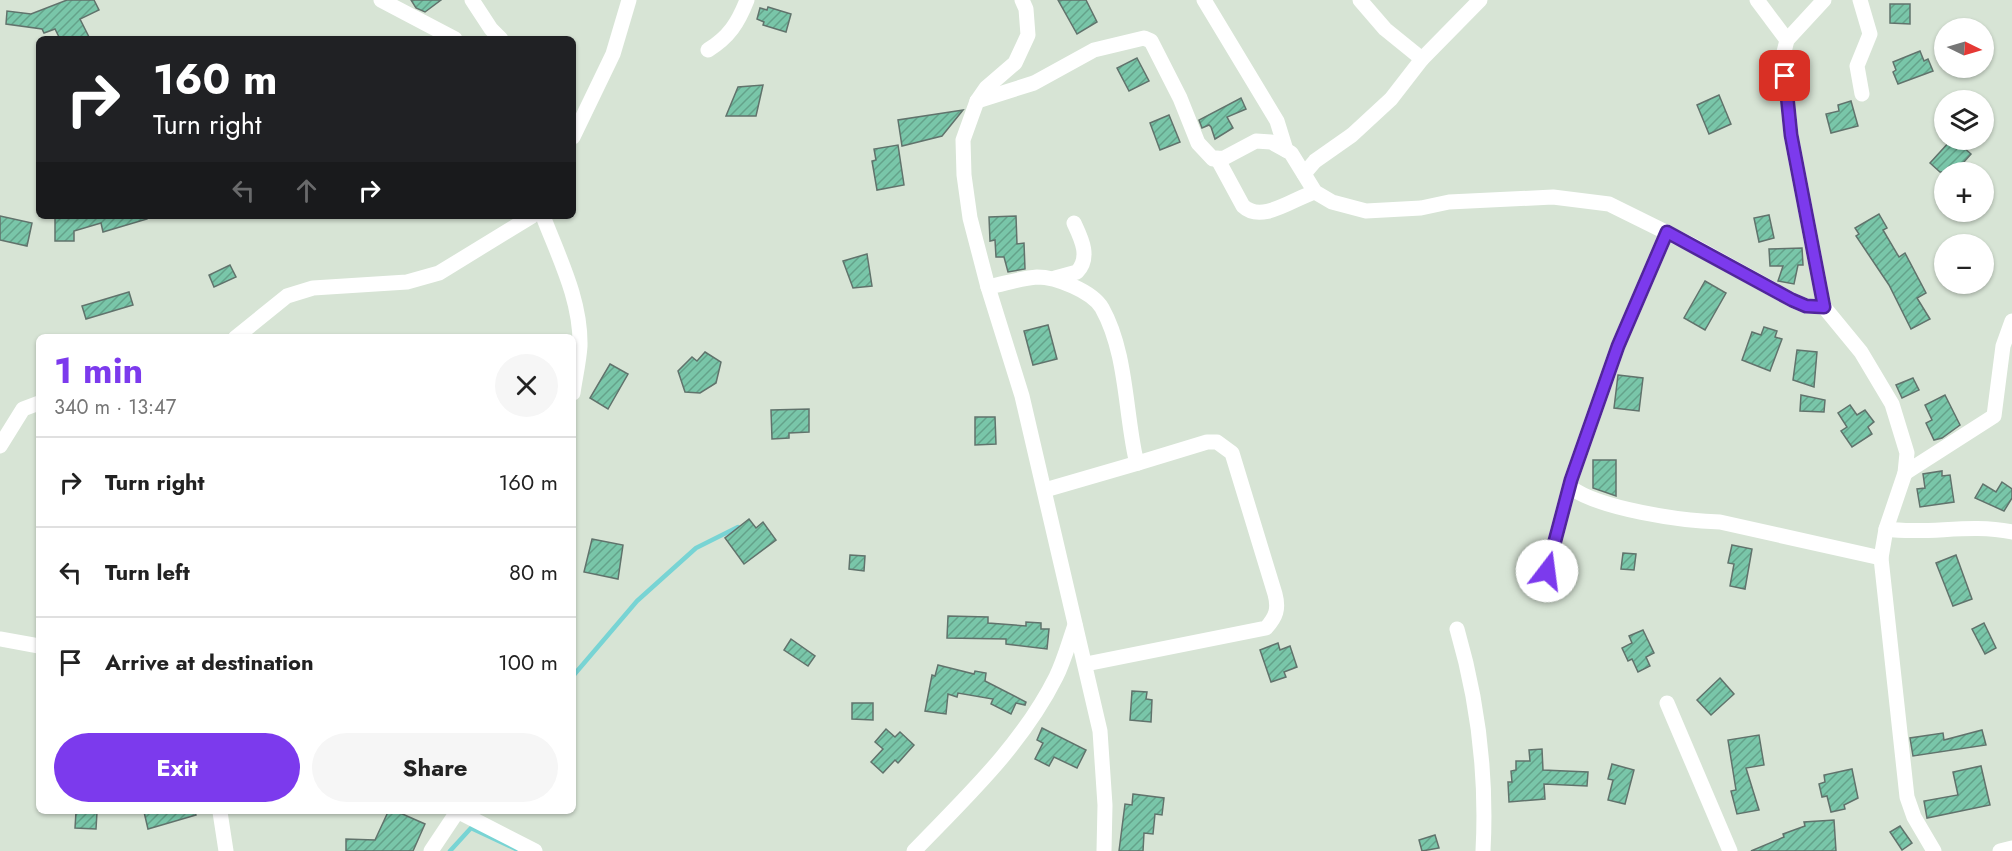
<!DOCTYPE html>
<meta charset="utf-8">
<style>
:root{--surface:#fff;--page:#f6f6f6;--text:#222;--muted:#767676;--line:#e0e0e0;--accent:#7c3aed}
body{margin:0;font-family:Jost,sans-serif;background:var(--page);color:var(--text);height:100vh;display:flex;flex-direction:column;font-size:22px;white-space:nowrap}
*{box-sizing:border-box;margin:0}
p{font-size:20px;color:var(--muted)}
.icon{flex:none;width:33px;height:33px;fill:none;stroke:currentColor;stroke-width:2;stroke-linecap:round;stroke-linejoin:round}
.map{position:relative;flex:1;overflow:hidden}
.panel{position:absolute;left:36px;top:334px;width:540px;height:480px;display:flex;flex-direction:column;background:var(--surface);border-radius:9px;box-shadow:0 2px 4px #0004}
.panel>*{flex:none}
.top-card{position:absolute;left:36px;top:36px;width:540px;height:183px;border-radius:9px;box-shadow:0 2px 4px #0004;background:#202124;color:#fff;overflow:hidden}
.needle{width:39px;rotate:95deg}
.controls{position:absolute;left:1934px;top:18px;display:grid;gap:12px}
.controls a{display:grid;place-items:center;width:60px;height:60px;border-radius:50%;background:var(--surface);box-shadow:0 2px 4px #0004;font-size:30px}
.pin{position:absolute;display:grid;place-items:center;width:51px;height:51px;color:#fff;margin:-26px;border-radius:12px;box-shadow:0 3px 9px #0006}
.me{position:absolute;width:66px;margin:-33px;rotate:15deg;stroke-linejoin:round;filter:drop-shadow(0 0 4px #0008)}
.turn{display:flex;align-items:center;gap:21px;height:126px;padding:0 18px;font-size:27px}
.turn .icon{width:78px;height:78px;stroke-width:2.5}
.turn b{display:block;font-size:42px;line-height:51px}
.lanes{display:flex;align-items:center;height:57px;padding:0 18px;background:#0003;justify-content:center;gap:30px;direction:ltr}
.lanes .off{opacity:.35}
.round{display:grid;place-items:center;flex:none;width:63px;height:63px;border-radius:32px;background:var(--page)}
.summary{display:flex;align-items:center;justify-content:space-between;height:102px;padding:0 18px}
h1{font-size:36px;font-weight:700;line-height:45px;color:var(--accent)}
.primary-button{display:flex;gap:12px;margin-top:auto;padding:12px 18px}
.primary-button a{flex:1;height:69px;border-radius:36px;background:var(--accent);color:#fff;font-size:24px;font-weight:700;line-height:69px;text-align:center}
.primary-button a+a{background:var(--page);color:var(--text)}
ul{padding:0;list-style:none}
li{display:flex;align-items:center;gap:18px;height:90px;padding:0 18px;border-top:2px solid var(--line)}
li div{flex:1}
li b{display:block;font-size:22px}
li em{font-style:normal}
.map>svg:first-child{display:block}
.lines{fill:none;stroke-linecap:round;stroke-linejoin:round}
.stream{stroke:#78d4d4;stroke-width:4.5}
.building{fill:url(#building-hatch);stroke:#61736c;stroke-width:1.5}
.minor{stroke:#fff;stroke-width:15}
.route-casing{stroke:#51269a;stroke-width:15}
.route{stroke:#7c3aed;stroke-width:10}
</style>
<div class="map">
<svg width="2012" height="851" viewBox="0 0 2012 851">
<defs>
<pattern id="building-hatch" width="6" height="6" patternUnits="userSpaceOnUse" patternTransform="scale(1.5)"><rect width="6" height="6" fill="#79c6a9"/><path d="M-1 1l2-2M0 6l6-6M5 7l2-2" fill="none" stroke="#64a28a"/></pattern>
</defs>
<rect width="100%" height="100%" fill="#d7e4d5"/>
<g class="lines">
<!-- stream -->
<g class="stream">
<polyline points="573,676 637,601 696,548 738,527"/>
<polyline points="450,851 471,828 516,849"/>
</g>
</g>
<!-- building -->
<g class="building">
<polygon points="67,0 94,0 99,10 80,19 90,39 60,39 55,29 44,33 42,29 6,24 7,11 31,14"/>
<polygon points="411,0 441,0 425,12 416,8"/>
<polygon points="1058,0 1086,0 1097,22 1077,34"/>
<polygon points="1890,4 1910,4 1910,24 1890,23"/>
<polygon points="768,7 791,14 786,32 763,25 764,22 757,19 760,8 767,10"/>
<polygon points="1920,51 1924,61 1928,59 1933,71 1898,84 1893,72 1896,70 1893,62"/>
<polygon points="1137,58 1149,81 1129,91 1117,68"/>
<polygon points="763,85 756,116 726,116 738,87"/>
<polygon points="1719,95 1731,124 1709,134 1697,105"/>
<polygon points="1241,98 1246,109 1227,117 1233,128 1215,139 1211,127 1209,125 1202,128 1199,120"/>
<polygon points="1851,101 1858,126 1831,133 1826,114 1839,111 1838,105"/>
<polygon points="963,110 942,136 902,146 898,120"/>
<polygon points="1169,115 1180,142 1160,150 1150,123"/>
<polygon points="1951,140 1955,140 1971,154 1955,172 1940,172 1930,163"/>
<polygon points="898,145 904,185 877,190 872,161 876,160 874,149"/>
<polygon points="1879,214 1887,228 1883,230 1899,257 1905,253 1926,293 1917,298 1930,319 1911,329 1889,285 1856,236 1859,234 1855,228"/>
<polygon points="1769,215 1774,238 1759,242 1754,218"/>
<polygon points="0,216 32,223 27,246 0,240"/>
<polygon points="55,216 147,216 147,219 103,232 101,223 74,231 74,241 55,241"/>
<polygon points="1016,216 1017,244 1024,243 1025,269 1008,272 1004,257 996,257 995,240 990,241 989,217"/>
<polygon points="1802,248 1803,265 1798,265 1794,284 1778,281 1783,266 1770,266 1769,249"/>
<polygon points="867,254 872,286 853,288 843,261"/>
<polygon points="230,265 236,277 214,287 209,275"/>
<polygon points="1705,281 1726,293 1705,330 1684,318"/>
<polygon points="129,292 133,305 86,319 82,306"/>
<polygon points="1048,325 1057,359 1033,365 1024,331"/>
<polygon points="1764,327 1777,331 1775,337 1782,339 1770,371 1742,360 1752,332 1761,335"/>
<polygon points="1797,350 1817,352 1814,387 1793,380"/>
<polygon points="705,352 721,362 716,383 700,393 685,392 678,371 692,357 697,361"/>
<polygon points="610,364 628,374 608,409 590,398"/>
<polygon points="1618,375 1643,378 1639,411 1614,408"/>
<polygon points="1913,378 1919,390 1902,398 1896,385"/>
<polygon points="1801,395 1825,400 1824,412 1800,411"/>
<polygon points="1945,395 1960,425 1942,438 1934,440 1926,423 1932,420 1925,405"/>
<polygon points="1850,405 1857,415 1865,410 1874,422 1868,427 1872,434 1852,447 1841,431 1847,427 1838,413"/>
<polygon points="809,409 809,432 789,433 789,438 772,439 771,410"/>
<polygon points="975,417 995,417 996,444 975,445"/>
<polygon points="1593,460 1616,460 1616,496 1593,488"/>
<polygon points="1942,471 1942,476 1950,475 1954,502 1920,507 1917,489 1925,488 1923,474"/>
<polygon points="2002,482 2012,489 2012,498 2004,511 1975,498 1983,484 1996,492"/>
<polygon points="749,519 756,528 763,522 776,540 744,564 725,538"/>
<polygon points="592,539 623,545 618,579 584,572"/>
<polygon points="1732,545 1752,549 1745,589 1730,586 1734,564 1728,563"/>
<polygon points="1623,553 1636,554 1634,570 1621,569"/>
<polygon points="850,555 865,556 864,571 849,569"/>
<polygon points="1956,555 1972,599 1953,606 1936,563"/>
<polygon points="948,616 988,617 988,623 1026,626 1026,622 1041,623 1041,629 1049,629 1047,649 1006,644 1006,639 947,638"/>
<polygon points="1984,623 1996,648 1985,654 1972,629"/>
<polygon points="1643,630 1654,653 1646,657 1650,666 1638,672 1632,659 1628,661 1622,648 1632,643 1629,636"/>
<polygon points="791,639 815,656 808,666 784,650"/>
<polygon points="1278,643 1280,650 1290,646 1297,667 1284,672 1286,677 1271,682 1260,650"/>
<polygon points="938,665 974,674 975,671 986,673 985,681 1026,702 1025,705 1016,703 1011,714 991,704 993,699 958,693 957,697 948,694 946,714 925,711 932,675 935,676"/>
<polygon points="1720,678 1734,694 1711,715 1697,700"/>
<polygon points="1132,691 1147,692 1146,699 1152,700 1151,722 1130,720"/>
<polygon points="852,703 873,703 873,720 852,719"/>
<polygon points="1042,728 1086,750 1077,768 1054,757 1049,766 1035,759 1043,743 1037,740"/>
<polygon points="886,729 895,737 900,732 914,745 898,763 895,760 883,773 871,762 883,749 875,742"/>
<polygon points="1982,730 1986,745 1913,756 1910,738 1943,733 1944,740"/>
<polygon points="1759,735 1764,765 1746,768 1759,810 1737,814 1731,791 1736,790 1728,740"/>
<polygon points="1542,749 1543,770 1588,772 1587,786 1544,784 1545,799 1509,802 1508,782 1512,782 1511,771 1516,770 1516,761 1530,761 1529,750"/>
<polygon points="1612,764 1634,770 1625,804 1608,800 1613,780 1608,779"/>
<polygon points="1981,766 1990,805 1927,818 1924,801 1958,795 1953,772"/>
<polygon points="1852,769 1858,798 1844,805 1845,809 1831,812 1827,796 1822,797 1819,784 1825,782 1824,775"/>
<polygon points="1133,794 1164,798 1162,815 1155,814 1153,834 1144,833 1143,851 1119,851 1125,804 1132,805"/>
<polygon points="76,812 97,812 96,829 75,828"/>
<polygon points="144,812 195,812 196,815 148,829"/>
<polygon points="388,812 398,812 425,824 413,851 346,851 346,839 375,840"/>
<polygon points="1834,820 1836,851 1751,851 1784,837 1783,834 1805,826 1804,822"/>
<polygon points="1900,826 1912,843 1902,850 1890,832"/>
<polygon points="1435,835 1439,848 1422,851 1419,840"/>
</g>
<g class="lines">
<!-- minor -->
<g class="minor">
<polyline points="381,0 455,39"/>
<polyline points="472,0 491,29 501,39"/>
<polyline points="1022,0 1026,9 1028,35 1015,63 986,88 977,101 963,140 964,175 970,218 988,287 1022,396 1100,731 1105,805 1104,851"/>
<polyline points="1204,0 1277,121 1286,150"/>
<polyline points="1360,0 1385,29 1422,59"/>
<polyline points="1757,0 1787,40"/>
<polyline points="1824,0 1787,40 1783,56 1791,135 1824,307 1861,352 1892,404 1907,453 1905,473 1886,529 1881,558 1907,797 1914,817 1934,851"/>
<polyline points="1860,0 1870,34 1857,66 1862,94"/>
<path d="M708 50C729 37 738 23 747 0"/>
<polyline points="977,101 1034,83 1094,50 1144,38 1151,41 1180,98 1198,143 1213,159 1224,158 1256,141 1271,142 1291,153 1315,192 1332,202 1366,211 1421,208 1449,202 1553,197 1609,204 1694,246 1792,300 1806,306 1824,307"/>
<polyline points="573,137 613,54 629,0"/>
<path d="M1217 158 1243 206C1262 224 1294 198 1315 192"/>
<polyline points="1304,174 1315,161 1352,135 1391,99 1422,59 1480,0"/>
<path d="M543 216C559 258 581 300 580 346 579 362 575 378 573 393"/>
<path d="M1055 278 1077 272C1091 257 1081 238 1074 223"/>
<path d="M988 287C1004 284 1021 278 1037 277 1056 277 1092 291 1102 308 1126 351 1125 407 1135 455L1138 463 1207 442H1217L1232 453 1275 594C1279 609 1276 617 1266 628L1086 664"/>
<polyline points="235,338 287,296 313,288 407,282 439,273 532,216"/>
<polyline points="0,446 23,409 39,403"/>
<polyline points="1905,473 1994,416 2003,346 2012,321"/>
<path d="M1570 487C1599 509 1682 521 1720 522L1881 558"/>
<polyline points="1045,490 1138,463"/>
<path d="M1886 529C1928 535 1969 523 2012 532"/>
<polyline points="1547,571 1571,480 1618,346 1667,232"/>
<path d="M1457 629C1478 701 1487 776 1483 851"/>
<polyline points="0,639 39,646"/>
<polyline points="1667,703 1730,851"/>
<polyline points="220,812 226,851"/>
<polyline points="459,812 535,851"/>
<polyline points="431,851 457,812"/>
<path d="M914 851C966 797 1022 745 1056 677 1064 661 1069 642 1075 625"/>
<polyline points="2000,851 2012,848"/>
</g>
</g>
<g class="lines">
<defs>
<polyline id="route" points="1547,571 1571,480 1618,346 1667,232 1792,300 1806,306 1824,307 1791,135 1785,76"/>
</defs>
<!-- route casing -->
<use href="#route" class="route-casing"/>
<!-- route -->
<use href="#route" class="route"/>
</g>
</svg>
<div class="controls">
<a><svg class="needle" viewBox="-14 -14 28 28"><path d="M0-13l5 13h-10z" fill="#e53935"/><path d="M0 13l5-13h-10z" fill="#767676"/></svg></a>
<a><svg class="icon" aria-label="layers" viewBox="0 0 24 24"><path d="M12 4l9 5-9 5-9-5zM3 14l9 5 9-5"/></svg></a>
<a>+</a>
<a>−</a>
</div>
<div class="pin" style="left:1785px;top:76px;background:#d93025"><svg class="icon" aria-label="arrive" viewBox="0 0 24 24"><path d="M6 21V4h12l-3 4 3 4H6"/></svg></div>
<svg class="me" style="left:1547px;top:571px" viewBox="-20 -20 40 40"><circle r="19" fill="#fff"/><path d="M0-13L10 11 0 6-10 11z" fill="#7c3aed"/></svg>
<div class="top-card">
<div class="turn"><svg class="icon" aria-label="right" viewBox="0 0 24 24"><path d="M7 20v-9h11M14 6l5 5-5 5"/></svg><div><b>160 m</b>Turn right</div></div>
<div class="lanes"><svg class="icon off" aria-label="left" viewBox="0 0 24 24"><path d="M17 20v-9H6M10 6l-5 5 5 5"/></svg><svg class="icon off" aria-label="ahead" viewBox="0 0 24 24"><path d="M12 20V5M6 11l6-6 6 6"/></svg><svg class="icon" aria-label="right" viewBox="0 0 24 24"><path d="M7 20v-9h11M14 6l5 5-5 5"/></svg></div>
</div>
<section class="panel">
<div class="summary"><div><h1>1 min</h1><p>340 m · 13:47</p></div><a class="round"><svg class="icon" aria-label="close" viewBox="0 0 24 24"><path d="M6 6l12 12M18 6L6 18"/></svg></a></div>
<ul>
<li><svg class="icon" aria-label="right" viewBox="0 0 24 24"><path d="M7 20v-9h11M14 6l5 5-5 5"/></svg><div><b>Turn right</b></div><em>160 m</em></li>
<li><svg class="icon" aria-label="left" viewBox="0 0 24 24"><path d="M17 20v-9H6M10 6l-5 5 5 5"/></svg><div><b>Turn left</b></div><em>80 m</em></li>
<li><svg class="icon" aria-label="arrive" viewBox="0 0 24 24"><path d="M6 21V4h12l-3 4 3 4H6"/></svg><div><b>Arrive at destination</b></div><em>100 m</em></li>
</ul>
<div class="primary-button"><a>Exit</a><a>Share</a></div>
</section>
</div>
